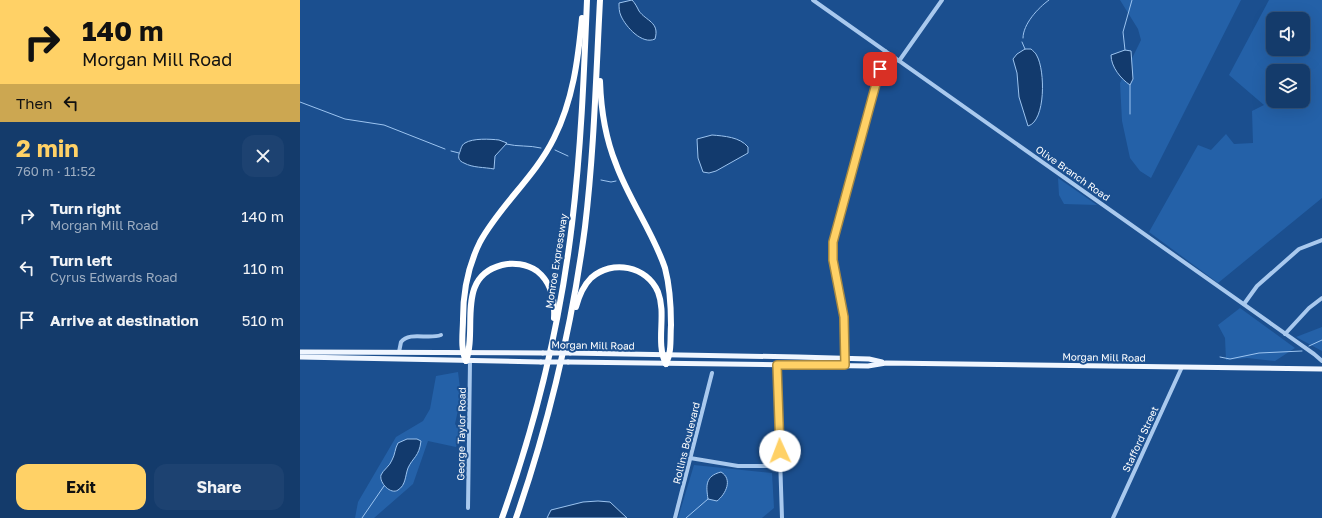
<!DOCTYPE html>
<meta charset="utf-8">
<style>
:root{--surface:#143b6b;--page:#1d4271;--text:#f1f3f6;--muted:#9dadc1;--line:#33557e;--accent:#ffd166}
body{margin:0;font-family:"Golos Text",sans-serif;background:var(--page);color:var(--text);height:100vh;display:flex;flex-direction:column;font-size:15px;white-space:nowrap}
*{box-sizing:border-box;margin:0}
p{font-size:13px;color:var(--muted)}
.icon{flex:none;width:22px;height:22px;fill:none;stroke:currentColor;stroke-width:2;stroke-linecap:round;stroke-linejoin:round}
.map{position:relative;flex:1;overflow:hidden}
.panel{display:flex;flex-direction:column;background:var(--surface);width:300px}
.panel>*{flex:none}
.banner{background:#ffd166;color:#111;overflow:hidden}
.fabs{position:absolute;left:966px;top:12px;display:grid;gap:8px}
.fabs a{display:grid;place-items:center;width:44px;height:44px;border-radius:8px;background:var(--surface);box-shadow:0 4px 16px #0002,0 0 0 1px var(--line);font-size:20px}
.pin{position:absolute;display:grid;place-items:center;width:34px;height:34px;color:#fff;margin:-17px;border-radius:8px;box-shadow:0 2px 6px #0006}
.me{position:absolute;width:44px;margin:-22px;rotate:358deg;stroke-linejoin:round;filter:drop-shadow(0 0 3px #0008)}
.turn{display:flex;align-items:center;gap:14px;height:84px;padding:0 16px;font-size:18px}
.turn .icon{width:52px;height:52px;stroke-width:2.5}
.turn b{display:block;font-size:28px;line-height:34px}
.then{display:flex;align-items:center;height:38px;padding:0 16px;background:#0003;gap:8px;font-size:15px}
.round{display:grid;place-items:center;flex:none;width:42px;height:42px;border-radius:12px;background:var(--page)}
.head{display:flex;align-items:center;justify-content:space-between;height:68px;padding:0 16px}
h1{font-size:24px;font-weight:700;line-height:30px;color:var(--accent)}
.button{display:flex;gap:8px;margin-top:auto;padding:8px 16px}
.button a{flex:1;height:46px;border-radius:12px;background:var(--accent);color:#111;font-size:16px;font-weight:700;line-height:46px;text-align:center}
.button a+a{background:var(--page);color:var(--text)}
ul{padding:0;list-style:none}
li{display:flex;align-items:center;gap:12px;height:52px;padding:0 16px}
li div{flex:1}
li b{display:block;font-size:15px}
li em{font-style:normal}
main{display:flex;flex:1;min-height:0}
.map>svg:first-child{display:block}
.green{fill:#2461a8;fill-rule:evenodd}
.water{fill:#123a6d;stroke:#9cc4f0}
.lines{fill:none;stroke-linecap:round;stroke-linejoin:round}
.stream{stroke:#9cc4f0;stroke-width:1}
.minor{stroke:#a9c9ee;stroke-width:4}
.major{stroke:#f0f6ff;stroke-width:5}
.highway{stroke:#fff;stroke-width:6}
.major-bridge{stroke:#f0f6ff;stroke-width:5}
.route-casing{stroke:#a68842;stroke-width:10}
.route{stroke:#ffd166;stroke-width:7}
.labels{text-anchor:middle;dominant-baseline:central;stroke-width:4;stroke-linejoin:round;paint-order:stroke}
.street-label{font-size:10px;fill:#fff;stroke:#1b4f8f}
</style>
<main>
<section class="panel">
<div class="banner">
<div class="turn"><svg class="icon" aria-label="right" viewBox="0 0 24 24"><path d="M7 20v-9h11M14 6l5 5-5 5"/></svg><div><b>140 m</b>Morgan Mill Road</div></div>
<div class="then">Then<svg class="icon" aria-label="left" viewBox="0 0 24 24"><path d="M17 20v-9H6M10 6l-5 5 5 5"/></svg></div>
</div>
<div class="head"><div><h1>2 min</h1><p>760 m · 11:52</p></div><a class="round"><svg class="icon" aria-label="close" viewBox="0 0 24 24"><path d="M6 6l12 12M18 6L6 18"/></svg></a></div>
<ul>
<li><svg class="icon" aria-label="right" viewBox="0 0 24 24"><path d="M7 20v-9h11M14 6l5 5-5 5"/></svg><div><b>Turn right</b><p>Morgan Mill Road</p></div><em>140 m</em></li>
<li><svg class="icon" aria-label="left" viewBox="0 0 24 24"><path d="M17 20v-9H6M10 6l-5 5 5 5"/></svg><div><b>Turn left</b><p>Cyrus Edwards Road</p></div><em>110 m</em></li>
<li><svg class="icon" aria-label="arrive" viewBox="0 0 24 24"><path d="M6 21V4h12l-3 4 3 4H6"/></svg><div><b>Arrive at destination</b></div><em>510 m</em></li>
</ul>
<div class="button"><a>Exit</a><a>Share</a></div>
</section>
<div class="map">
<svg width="1022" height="518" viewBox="0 0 1022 518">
<rect width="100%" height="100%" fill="#1b4f8f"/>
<!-- green -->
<g class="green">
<polygon points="820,0 941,0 851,178 840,171 830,158 822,121 820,83 841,40 838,29"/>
<path d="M969 0H1022V198L918 283 849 232 898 145 911 150 926 134 934 144 953 143 952 111 964 105 929 75ZM973 19H1003V49H973ZM973 71H1003V101H973Z"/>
<polygon points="758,178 797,205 764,204 759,195"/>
<polygon points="940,308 995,348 975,361 947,358 926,360 925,338 918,325"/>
<polygon points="1022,327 1022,351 996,337"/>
<polygon points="158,372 161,396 155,424 161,432 156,447 128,441 113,484 74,518 55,518 58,502 96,437 123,421 130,409 136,376"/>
<polygon points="394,465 472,473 474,508 462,518 378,518"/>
</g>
<!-- water -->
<g class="water">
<path d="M332 0C335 3 337 7 339 11 346 21 360 22 355 39 342 45 326 27 321 16 319 12 319 7 319 3Z"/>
<path d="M725 49H731C733 51 736 53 737 56 745 70 746 121 728 126L719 97 717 73 713 59 717 54Z"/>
<path d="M825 50 831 51 833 79 830 85C821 79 811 67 811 55Z"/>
<path d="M412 135C424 136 440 137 448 147V153L416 171 409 173 403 172 398 158 397 139Z"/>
<path d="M199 140 207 143 195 156 194 169C184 167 173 168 164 163 159 161 158 158 159 154 161 150 161 145 165 143 173 138 190 139 199 140Z"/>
<path d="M107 439H117L121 441C119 457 113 457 108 468 105 476 106 485 98 490 91 495 79 483 81 475 83 470 90 466 92 460 95 455 95 448 98 443Z"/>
<path d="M421 472C433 479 426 494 417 501L408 499C406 486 405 476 421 472Z"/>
<polygon points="298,501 310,502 327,518 247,518 251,510 283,502"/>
</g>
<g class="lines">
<!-- stream -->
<g class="stream">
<path d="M723 38C723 24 738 8 749 0"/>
<polyline points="722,42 725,49"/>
<polyline points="825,50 823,32 832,0"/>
<polyline points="0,102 45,119 84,125 145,149"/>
<polyline points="830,114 830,85"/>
<path d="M206 144C218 147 229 145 241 148"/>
<polyline points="255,150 268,156"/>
<polyline points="151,151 159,153"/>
<polyline points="301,180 311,182 316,181"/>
<polyline points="1009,346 1022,340"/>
<polyline points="920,357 930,359 959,353 1002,351"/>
<polyline points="62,518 84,486"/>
<polyline points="386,518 408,499"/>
</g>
<!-- minor -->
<g class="minor">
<polyline points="513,0 1014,354 1022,361"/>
<polyline points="599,61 642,0"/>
<polyline points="944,304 957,286 999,249 1022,240"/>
<polyline points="985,334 1009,308 1022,298"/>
<path d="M99 352 101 342C110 331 128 340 141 335"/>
<polyline points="477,365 482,518"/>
<polyline points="545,365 544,317 533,260 533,242 585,51"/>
<polyline points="390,458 438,466 481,466"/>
<polyline points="168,508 170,361"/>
<polyline points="375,518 412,373"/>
<polyline points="813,518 882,367"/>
</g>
<!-- major -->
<g class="major">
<polyline points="0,352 243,353"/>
<polyline points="270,353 498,357 569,359 582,362"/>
<polyline points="0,357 241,362"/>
<polyline points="268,362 568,366 586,363 1022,369"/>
</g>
<!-- highway -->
<g class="highway">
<path d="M300 81C301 110 305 137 316 164 329 200 353 232 365 268 370 287 371 306 371 325 370 339 372 351 366 364"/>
<path d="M276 307C279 296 283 286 291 278 312 259 347 266 358 292 367 315 355 342 366 364"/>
<path d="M166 361C160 348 163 332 163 319 163 292 168 266 180 242 200 205 235 177 254 138 273 100 278 60 282 18"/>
<path d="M166 361C178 329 155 277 202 265 213 262 227 264 237 271 252 283 255 301 254 318"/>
<path d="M202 518C236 423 260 324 272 224 281 149 284 75 287 0"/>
<path d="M216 518C249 423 272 326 285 227 294 152 296 76 300 0"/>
</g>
<!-- major-bridge -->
<g class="major-bridge">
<polyline points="243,353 270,353"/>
<polyline points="241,362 268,362"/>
</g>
</g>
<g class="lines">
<defs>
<polyline id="route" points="480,451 477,365 545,365 544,317 533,260 533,242 580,69"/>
</defs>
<!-- route casing -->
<use href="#route" class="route-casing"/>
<!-- route -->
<use href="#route" class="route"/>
</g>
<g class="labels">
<!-- street labels -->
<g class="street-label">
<text transform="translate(773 173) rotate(35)">Olive Branch Road</text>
<text transform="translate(256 261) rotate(-81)">Monroe Expressway</text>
<text transform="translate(293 345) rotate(1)">Morgan Mill Road</text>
<text transform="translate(804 357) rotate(1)">Morgan Mill Road</text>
<text transform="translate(161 434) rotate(-89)">George Taylor Road</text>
<text transform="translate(840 439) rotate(-65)">Stafford Street</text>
<text transform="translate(386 443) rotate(-76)">Rollins Boulevard</text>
</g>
</g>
</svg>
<div class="fabs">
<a><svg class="icon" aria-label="sound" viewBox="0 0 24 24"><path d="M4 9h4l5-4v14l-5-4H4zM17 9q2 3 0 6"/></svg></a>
<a><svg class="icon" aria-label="layers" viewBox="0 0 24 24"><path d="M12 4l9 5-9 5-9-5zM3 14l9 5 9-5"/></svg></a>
</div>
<div class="pin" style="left:580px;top:69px;background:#d93025"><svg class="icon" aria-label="arrive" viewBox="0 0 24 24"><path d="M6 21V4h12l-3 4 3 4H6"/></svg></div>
<svg class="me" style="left:480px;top:451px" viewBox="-20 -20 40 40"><circle r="19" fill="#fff"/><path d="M0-13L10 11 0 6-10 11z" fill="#ffd166"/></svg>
</div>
</main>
